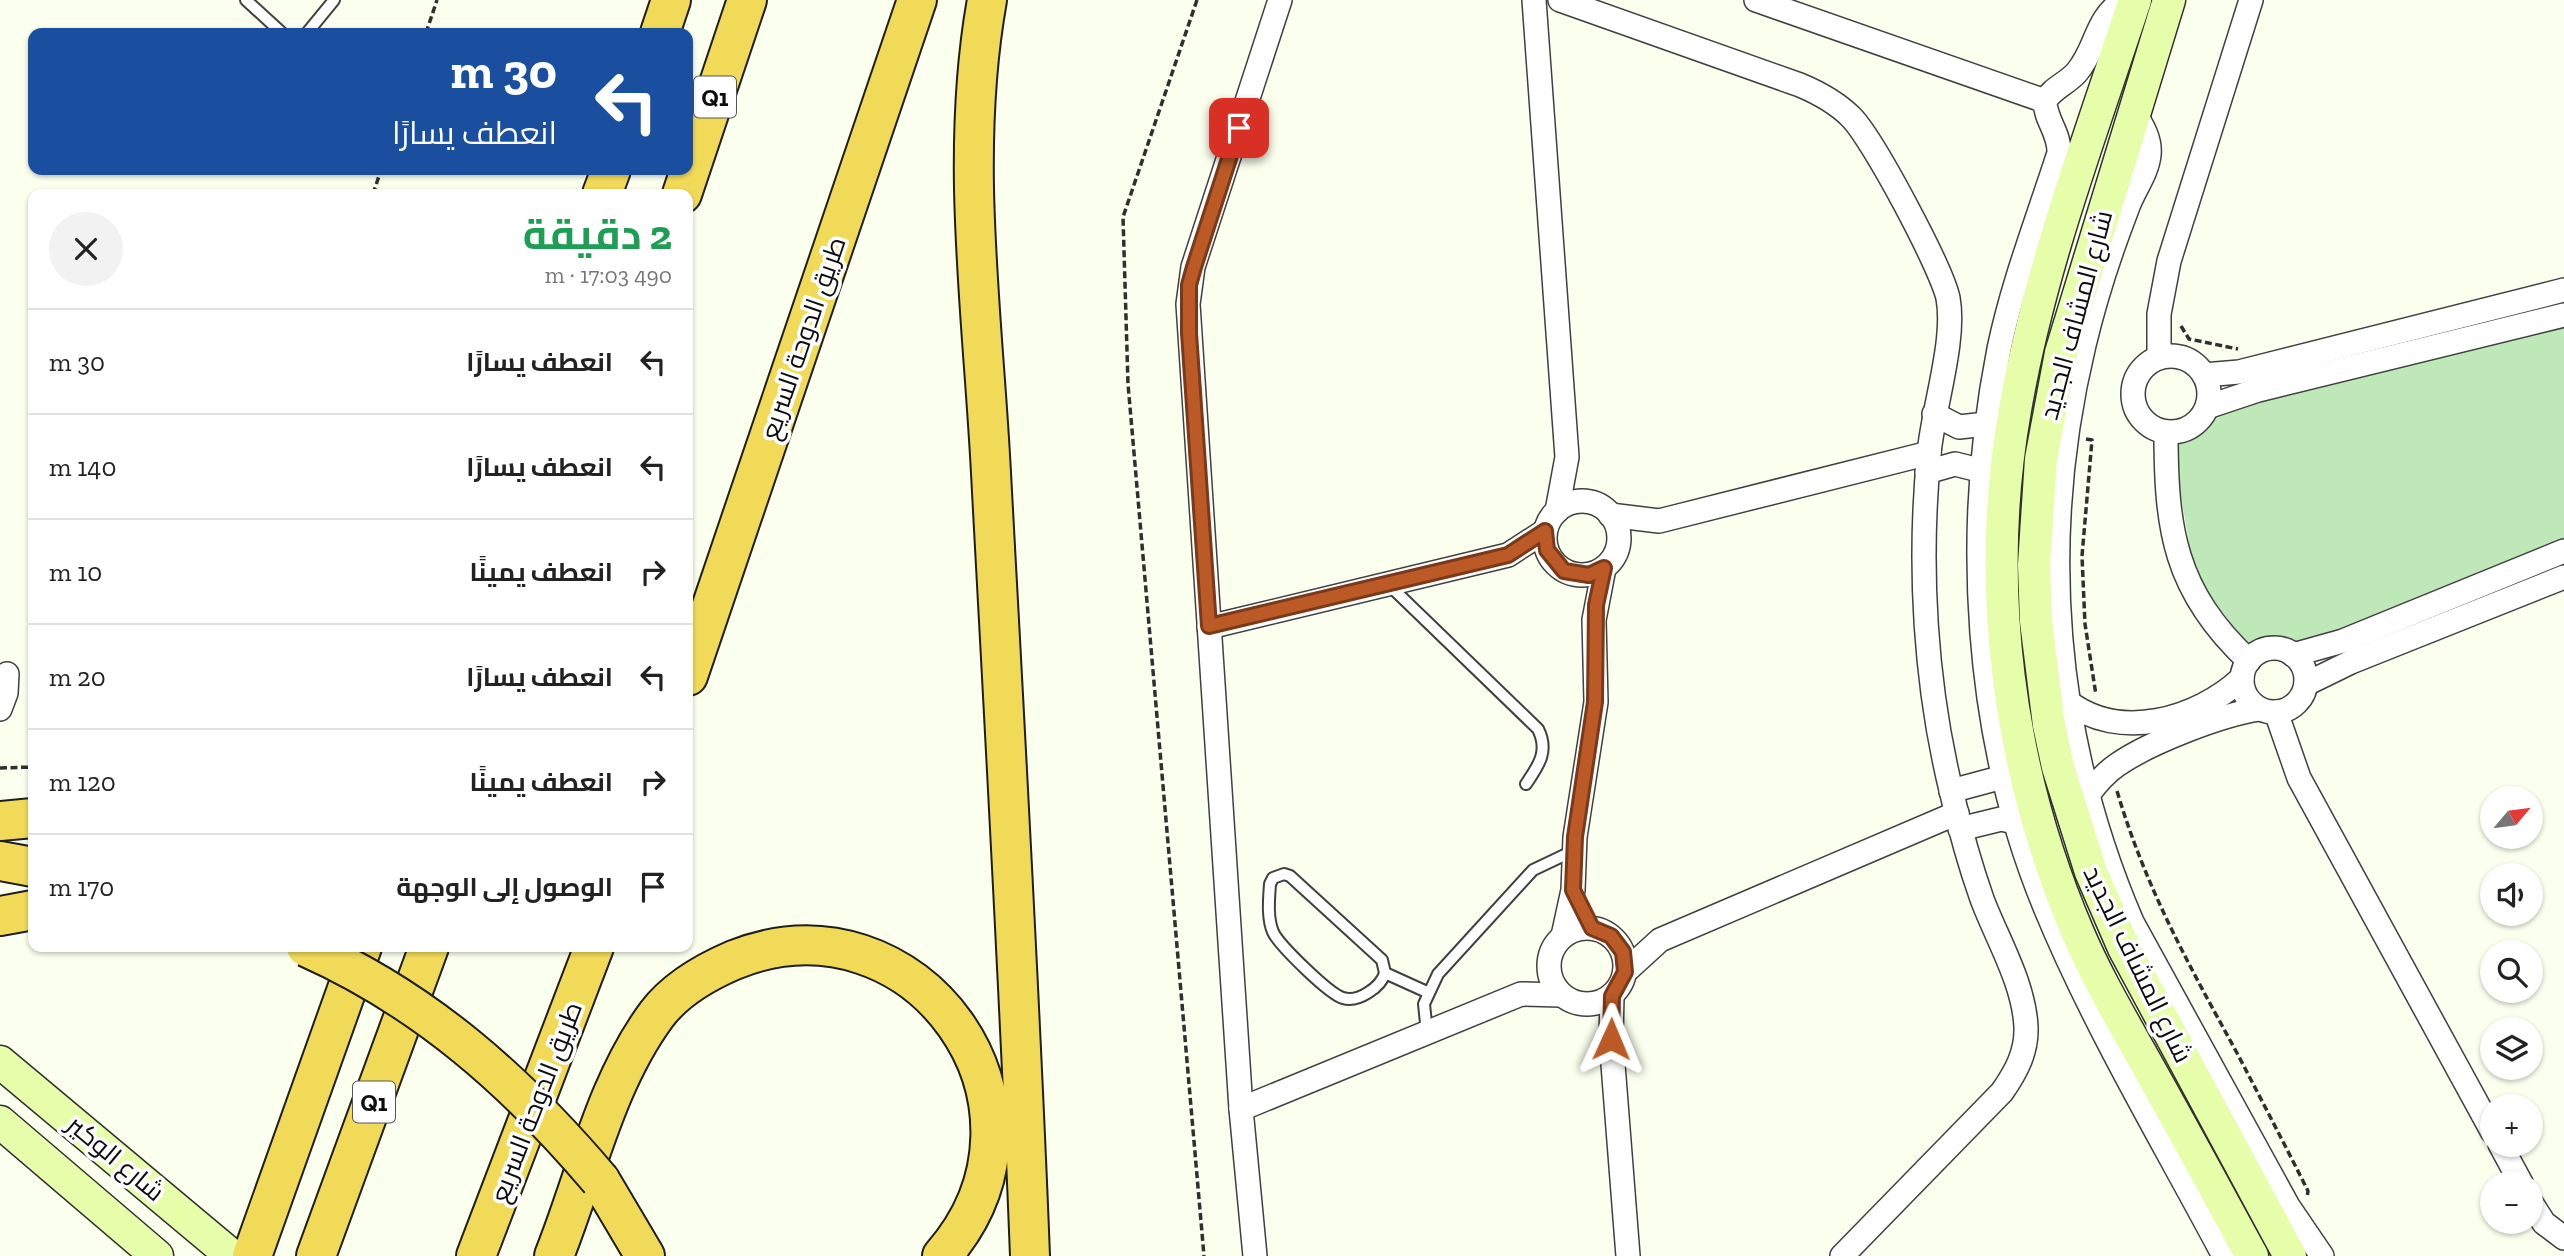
<!DOCTYPE html>
<html lang="ar">
<meta charset="utf-8">
<style>
:root{--surface:#fff;--page:#f2f2f2;--text:#222;--muted:#767676;--line:#e0e0e0}
body{margin:0;font-family:"Zilla Slab",Cairo,serif;background:var(--page);color:var(--text);direction:rtl;height:100vh;display:flex;flex-direction:column;font-size:26px;white-space:nowrap}
*{box-sizing:border-box;margin:0}
p{font-size:23px;color:var(--muted)}
.icon{flex:none;width:38px;height:38px;fill:none;stroke:currentColor;stroke-width:2;stroke-linecap:round;stroke-linejoin:round}
.map{position:relative;flex:1;overflow:hidden;direction:ltr}
.sheet{position:absolute;left:28px;top:189px;width:665px;height:763px;display:flex;flex-direction:column;background:var(--surface);border-radius:14px;box-shadow:0 2px 5px #0004;direction:rtl}
.sheet>*{flex:none}
.banner{position:absolute;left:28px;top:28px;width:665px;height:147px;border-radius:14px;box-shadow:0 2px 5px #0004;direction:rtl;background:#1a4fa0;color:#fff;overflow:hidden}
.needle{width:46px;rotate:61deg}
.tools{position:absolute;left:2480px;top:786px;display:grid;gap:14px}
.tools a{display:grid;place-items:center;width:63px;height:63px;border-radius:50%;background:var(--surface);box-shadow:0 2px 5px #0004;font-size:35px}
.pin{position:absolute;display:grid;place-items:center;width:60px;height:60px;color:#fff;margin:-30px;border-radius:14px;box-shadow:0 4px 10px #0006}
.me{position:absolute;width:77px;margin:-38px;rotate:1deg;stroke-linejoin:round;filter:drop-shadow(0 0 5px #0008)}
.turn{display:flex;align-items:center;gap:24px;height:147px;padding:0 21px;font-size:32px}
.turn .icon{width:91px;height:91px;stroke-width:2.5}
.turn b{display:block;font-size:49px;line-height:60px}
.round{display:grid;place-items:center;flex:none;width:74px;height:74px;border-radius:37px;background:var(--page)}
.head{display:flex;align-items:center;justify-content:space-between;height:119px;padding:0 21px}
h1{font-size:42px;font-weight:700;line-height:52px;color:#1e9e55}
ul{padding:0;list-style:none}
li{display:flex;align-items:center;gap:21px;height:105px;padding:0 21px;border-top:2px solid var(--line)}
li div{flex:1}
li b{display:block;font-size:26px}
li em{font-style:normal}
.map>svg:first-child{display:block}
.green{fill:#bee8b8}
.lines{fill:none;stroke-linecap:round;stroke-linejoin:round}
.lane-casing{stroke:#404040;stroke-width:14}
.street-casing{stroke:#404040;stroke-width:26}
.secondary-casing{stroke:#2f2f2f;stroke-width:35}
.highway-casing{stroke:#1e1e1e;stroke-width:42}
.path{stroke:#2f2f2f;stroke-width:3.5;stroke-dasharray:7 3.5;stroke-linecap:butt}
.lane{stroke:#fff;stroke-width:10}
.street{stroke:#fff;stroke-width:23}
.secondary{stroke:#e6fdaa;stroke-width:32}
.highway{stroke:#f2da59;stroke-width:38}
.highway-bridge-casing{stroke:#1e1e1e;stroke-width:42;stroke-linecap:butt}
.highway-bridge{stroke:#f2da59;stroke-width:38}
.route-casing{stroke:#7a3a19;stroke-width:18}
.route{stroke:#bb5a27;stroke-width:12}
.labels{text-anchor:middle;dominant-baseline:central;stroke-width:7;stroke-linejoin:round;paint-order:stroke}
.shield{fill:#fff;stroke:#565656;stroke-width:2}
.shield-label{font-size:24px;font-weight:bold;fill:#0d0d0d}
.street-label{font-size:26px;fill:#0d0d0d;stroke:#fff}
</style>
<div class="map">
<svg width="2564" height="1256" viewBox="0 0 2564 1256">
<rect width="100%" height="100%" fill="#fbffee"/>
<!-- green -->
<polygon class="green" points="2564,324 2564,542 2477,579 2307,642 2271,640 2247,645 2195,576 2172,446 2223,409"/>
<g class="lines">
<defs>
<g id="lane">
<polyline points="246,0 282,33"/>
<polyline points="307,33 334,0"/>
<path d="M1388 584 1538 729C1549 751 1539 765 1526 784"/>
<path d="M1284 874 1290 876 1382 960 1385 973C1381 987 1358 1003 1343 998 1329 994 1279 945 1273 932 1267 918 1269 899 1270 884L1273 878Z"/>
<polyline points="1385,973 1427,992"/>
<polyline points="1427,1033 1424,1004 1438,974 1533,870 1573,851"/>
</g>
<g id="street">
<polyline points="1534,0 1567,457 1557,511"/>
<path d="M1560 0 1800 85C1819 93 1836 102 1851 117 1873 139 1941 267 1948 298 1956 341 1933 408 1929 454 1918 566 1925 685 1952 794 1960 829 1970 865 1982 899 1997 939 2024 983 2026 1027 2027 1052 2016 1072 2002 1092L1842 1256"/>
<polyline points="1756,0 2045,101"/>
<path d="M2124 0C2094 20 2098 47 2077 72 2068 83 2052 88 2045 101 2045 120 2060 133 2059 153 2038 218 2013 282 1999 349 1963 531 1974 735 2045 907 2095 1028 2163 1141 2224 1256"/>
<path d="M2133 112C2142 124 2151 139 2149 155 2147 174 2133 191 2127 209 2110 253 2095 299 2084 345 2037 540 2053 738 2132 922L2288 1206 2322 1256"/>
<circle cx="2171" cy="394" r="38"/>
<polyline points="2159,357 2159,314 2169,261 2251,0"/>
<polyline points="2204,375 2239,372 2564,290"/>
<polyline points="2207,407 2258,390 2564,315"/>
<polyline points="1934,414 1959,427 1986,424"/>
<path d="M2166 432C2166 529 2174 591 2249 661"/>
<polyline points="1927,472 1955,464 1983,471"/>
<circle cx="1582" cy="538" r="37"/>
<polyline points="1610,515 1659,521 1929,453"/>
<polyline points="1209,627 1508,555 1545,531"/>
<circle cx="2274" cy="680" r="32"/>
<polyline points="2293,655 2343,641 2564,551"/>
<polyline points="2306,684 2351,662 2564,577"/>
<path d="M2067 701C2119 742 2197 720 2242 678"/>
<polyline points="0,709 6,693 7,674"/>
<polyline points="2276,712 2299,778 2492,1131"/>
<polyline points="1951,791 2003,777"/>
<path d="M2087 796C2096 784 2105 773 2117 765 2150 742 2221 715 2259 709"/>
<polyline points="1960,829 2001,819 2015,822"/>
<circle cx="1587" cy="966" r="38"/>
<polyline points="1563,936 1573,890 1575,837 1596,702 1594,620 1604,568"/>
<polyline points="1625,972 1660,940 1957,813"/>
<polyline points="1612,996 1611,1039 1628,1256"/>
<polyline points="1241,1109 1521,994 1561,995"/>
<polyline points="2500,1144 2521,1183"/>
<polyline points="2530,1201 2544,1223 2564,1238"/>
<polyline points="1255,1256 1241,1109 1188,304 1193,267 1280,0"/>
</g>
<g id="secondary">
<path d="M2135 0C2091 134 2039 270 2015 410 1984 584 2008 770 2078 933 2097 978 2122 1020 2146 1063 2182 1127 2217 1192 2252 1256"/>
<polyline points="2169,0 2061,353 2041,459 2034,565 2036,621 2049,725 2058,767 2091,872 2124,948 2290,1256"/>
<polyline points="0,1062 232,1256"/>
<polyline points="0,1122 157,1256"/>
</g>
<g id="highway">
<path d="M987 0C959 156 983 316 991 473 1005 734 1020 995 1030 1256"/>
<polyline points="660,33 671,0"/>
<polyline points="602,194 611,170"/>
<polyline points="682,194 747,0"/>
<polyline points="688,676 917,0"/>
<polyline points="0,821 33,818"/>
<polyline points="0,861 33,867"/>
<polyline points="0,916 33,910"/>
<polyline points="600,1180 645,1256"/>
<polyline points="252,1256 362,947"/>
<polyline points="316,1256 429,947"/>
<polyline points="476,1256 594,947"/>
<path d="M554 1256C586 1176 605 1084 657 1014 676 989 706 972 734 960 916 887 1073 1106 942 1256"/>
</g>
</defs>
<!-- lane casing -->
<use href="#lane" class="lane-casing"/>
<!-- street casing -->
<use href="#street" class="street-casing"/>
<!-- secondary casing -->
<use href="#secondary" class="secondary-casing"/>
<!-- highway casing -->
<use href="#highway" class="highway-casing"/>
<!-- path -->
<g class="path">
<polyline points="1197,0 1123,217 1128,384 1204,1256"/>
<polyline points="426,33 437,0"/>
<polyline points="373,194 381,170"/>
<polyline points="2181,326 2189,339 2238,349"/>
<polyline points="2086,439 2092,440 2082,556 2085,624 2096,695"/>
<polyline points="0,768 33,767"/>
<path d="M2117 791C2146 889 2189 965 2237 1053 2261 1099 2285 1145 2308 1191L2307 1198"/>
</g>
<!-- lane -->
<use href="#lane" class="lane"/>
<!-- street -->
<use href="#street" class="street"/>
<!-- secondary -->
<use href="#secondary" class="secondary"/>
<!-- highway -->
<use href="#highway" class="highway"/>
<defs>
<path id="highway-bridge" d="M306 947C425 1000 516 1081 600 1180"/>
</defs>
<!-- highway-bridge casing -->
<use href="#highway-bridge" class="highway-bridge-casing"/>
<!-- highway-bridge -->
<use href="#highway-bridge" class="highway-bridge"/>
</g>
<g class="lines">
<defs>
<polyline id="route" points="1239,128 1194,267 1189,285 1189,333 1209,626 1508,555 1545,531 1547,550 1564,571 1589,575 1604,568 1596,605 1595,702 1575,837 1573,890 1592,928 1611,936 1623,952 1625,972 1612,996 1611,1039"/>
</defs>
<!-- route casing -->
<use href="#route" class="route-casing"/>
<!-- route -->
<use href="#route" class="route"/>
</g>
<g class="labels">
<!-- shield labels -->
<g class="shield">
<rect x="694" y="76.5" width="42" height="41" rx="5"/>
<rect x="353" y="1081.5" width="42" height="41" rx="5"/>
</g>
<g class="shield-label">
<text x="715" y="97">Q1</text>
<text x="374" y="1102">Q1</text>
</g>
<!-- street labels -->
<g class="street-label">
<text transform="translate(2076 315) rotate(-75)">شارع المشاف الجديد</text>
<text transform="translate(803 338) rotate(-71)">طريق الدوحة السريع</text>
<text transform="translate(2138 964) rotate(64)">شارع المشاف الجديد</text>
<text transform="translate(536 1102) rotate(-69)">طريق الدوحة السريع</text>
<text transform="translate(116 1158) rotate(40)">شارع الوكير</text>
</g>
</g>
</svg>
<div class="tools">
<a><svg class="needle" viewBox="-14 -14 28 28"><path d="M0-13l5 13h-10z" fill="#e53935"/><path d="M0 13l5-13h-10z" fill="#767676"/></svg></a>
<a><svg class="icon" aria-label="sound" viewBox="0 0 24 24"><path d="M4 9h4l5-4v14l-5-4H4zM17 9q2 3 0 6"/></svg></a>
<a><svg class="icon" aria-label="search" viewBox="0 0 24 24"><circle cx="10" cy="10" r="6"/><path d="M15 15l6 6"/></svg></a>
<a><svg class="icon" aria-label="layers" viewBox="0 0 24 24"><path d="M12 4l9 5-9 5-9-5zM3 14l9 5 9-5"/></svg></a>
<a>+</a>
<a>−</a>
</div>
<div class="pin" style="left:1239px;top:128px;background:#d93025"><svg class="icon" aria-label="arrive" viewBox="0 0 24 24"><path d="M6 21V4h12l-3 4 3 4H6"/></svg></div>
<svg class="me" style="left:1611px;top:1039px" viewBox="-20 -20 40 40"><path d="M0-17L14 15 0 8-14 15z" fill="#bb5a27" stroke="#fff" stroke-width="4"/></svg>
<div class="banner">
<div class="turn"><svg class="icon" aria-label="left" viewBox="0 0 24 24"><path d="M17 20v-9H6M10 6l-5 5 5 5"/></svg><div><b>30 m</b>انعطف يسارًا</div></div>
</div>
<section class="sheet">
<div class="head"><div><h1>2 دقيقة</h1><p>490 m · 17:03</p></div><a class="round"><svg class="icon" aria-label="close" viewBox="0 0 24 24"><path d="M6 6l12 12M18 6L6 18"/></svg></a></div>
<ul>
<li><svg class="icon" aria-label="left" viewBox="0 0 24 24"><path d="M17 20v-9H6M10 6l-5 5 5 5"/></svg><div><b>انعطف يسارًا</b></div><em>30 m</em></li>
<li><svg class="icon" aria-label="left" viewBox="0 0 24 24"><path d="M17 20v-9H6M10 6l-5 5 5 5"/></svg><div><b>انعطف يسارًا</b></div><em>140 m</em></li>
<li><svg class="icon" aria-label="right" viewBox="0 0 24 24"><path d="M7 20v-9h11M14 6l5 5-5 5"/></svg><div><b>انعطف يمينًا</b></div><em>10 m</em></li>
<li><svg class="icon" aria-label="left" viewBox="0 0 24 24"><path d="M17 20v-9H6M10 6l-5 5 5 5"/></svg><div><b>انعطف يسارًا</b></div><em>20 m</em></li>
<li><svg class="icon" aria-label="right" viewBox="0 0 24 24"><path d="M7 20v-9h11M14 6l5 5-5 5"/></svg><div><b>انعطف يمينًا</b></div><em>120 m</em></li>
<li><svg class="icon" aria-label="arrive" viewBox="0 0 24 24"><path d="M6 21V4h12l-3 4 3 4H6"/></svg><div><b>الوصول إلى الوجهة</b></div><em>170 m</em></li>
</ul>
</section>
</div>
